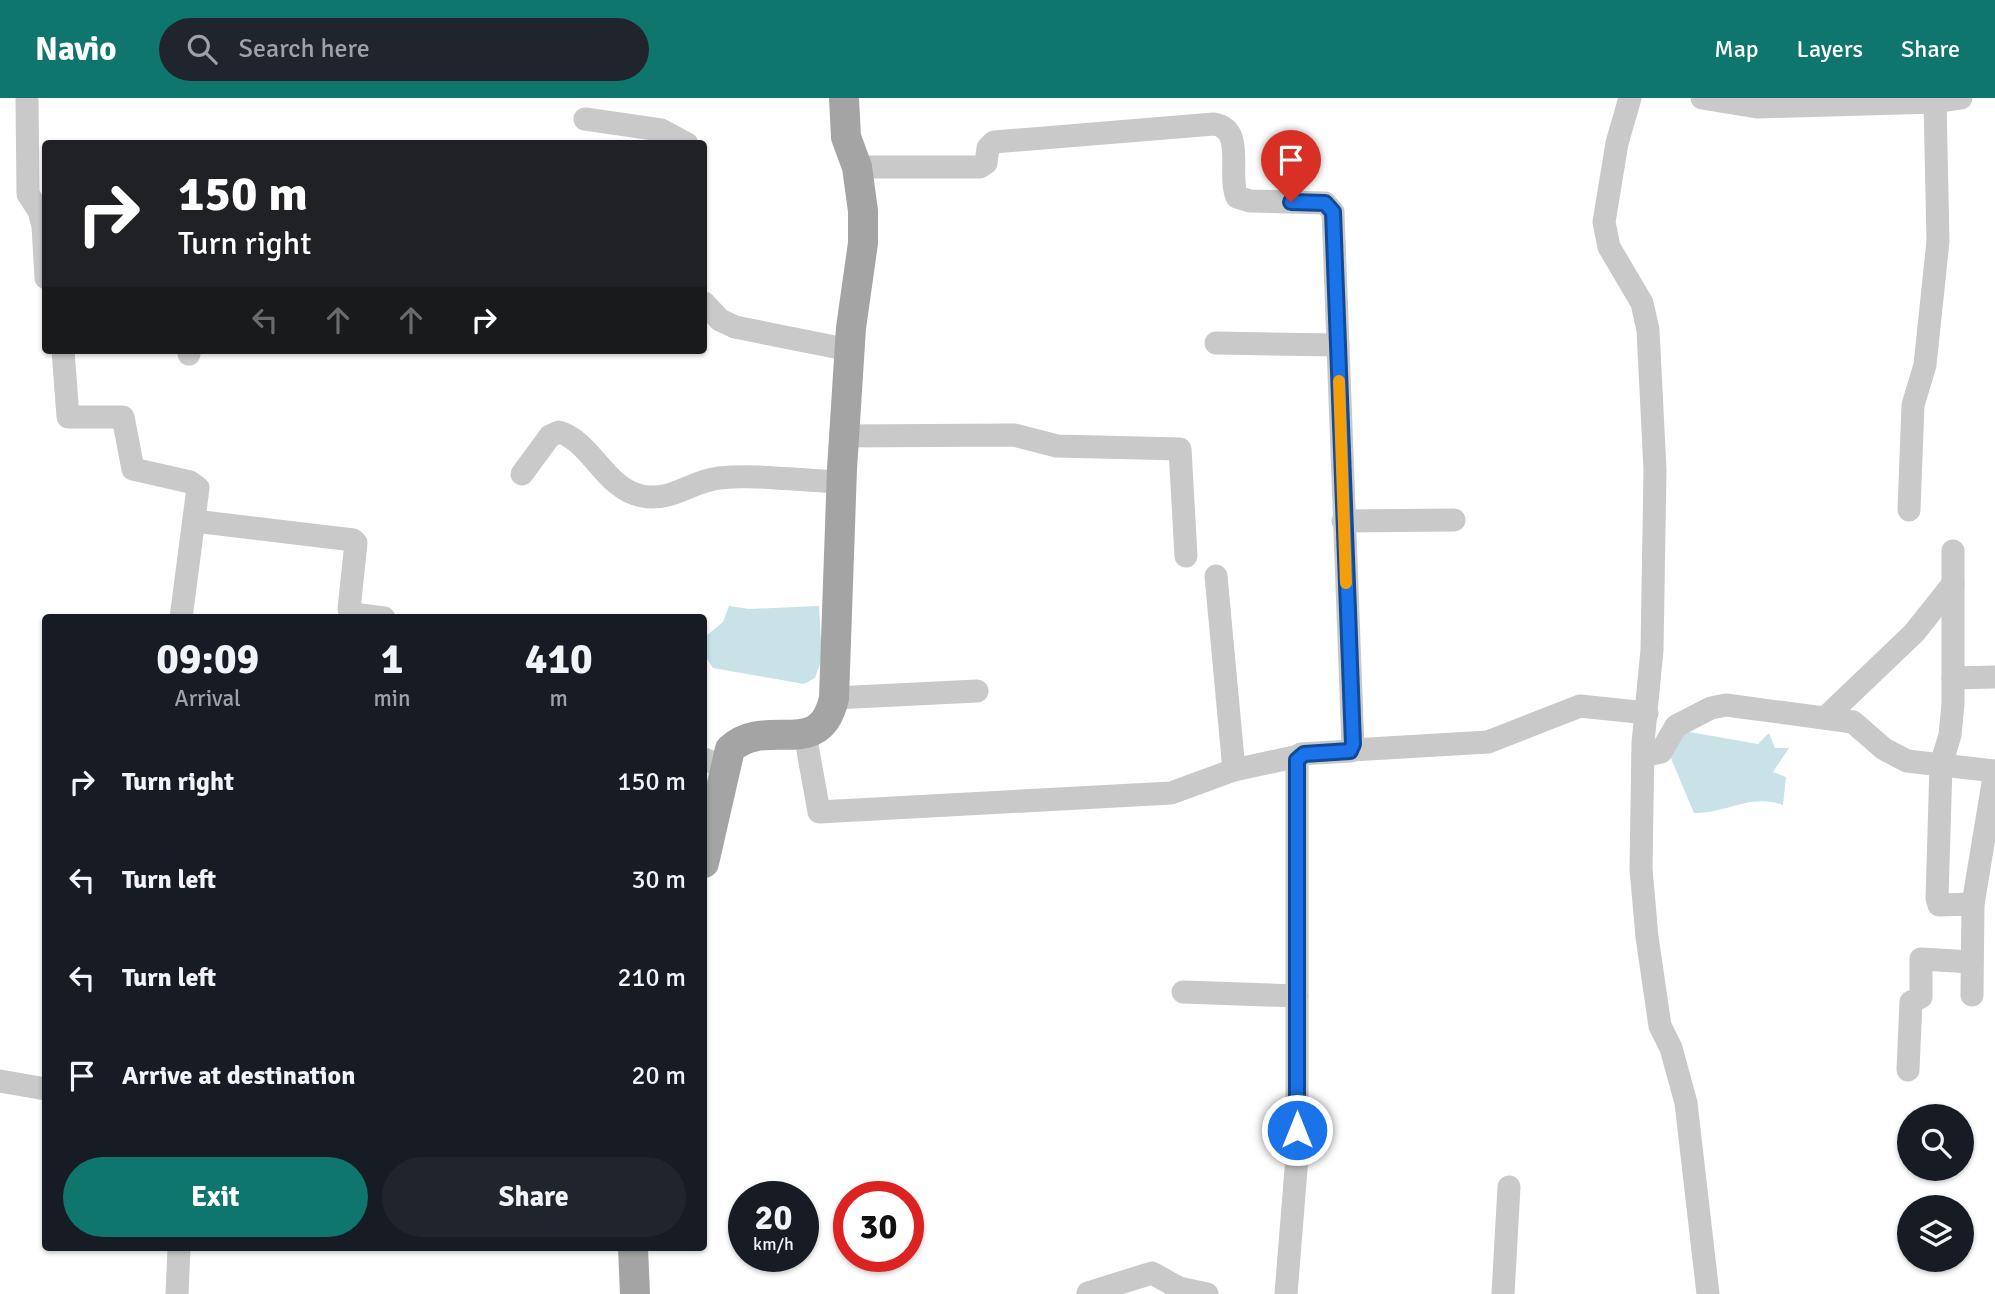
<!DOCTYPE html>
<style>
:root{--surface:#171b24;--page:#20242c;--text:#f1f3f6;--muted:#9ea1a6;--accent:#0f766e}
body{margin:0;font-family:Signika,sans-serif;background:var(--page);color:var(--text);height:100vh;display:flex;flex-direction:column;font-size:26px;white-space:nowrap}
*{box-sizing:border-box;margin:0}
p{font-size:23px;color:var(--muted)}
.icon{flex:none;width:38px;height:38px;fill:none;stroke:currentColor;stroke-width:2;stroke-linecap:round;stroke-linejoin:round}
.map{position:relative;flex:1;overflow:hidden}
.drawer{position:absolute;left:42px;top:516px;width:665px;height:637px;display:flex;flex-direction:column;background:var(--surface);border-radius:7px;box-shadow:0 2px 5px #0004}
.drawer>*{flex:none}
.banner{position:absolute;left:42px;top:42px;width:665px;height:214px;border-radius:7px;box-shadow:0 2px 5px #0004;background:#202124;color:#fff;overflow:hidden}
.fabs{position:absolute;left:1897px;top:1006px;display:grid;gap:14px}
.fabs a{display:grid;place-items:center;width:77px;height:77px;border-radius:50%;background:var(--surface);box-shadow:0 2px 5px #0004;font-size:35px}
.speed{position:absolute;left:728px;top:1083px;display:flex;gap:14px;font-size:35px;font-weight:700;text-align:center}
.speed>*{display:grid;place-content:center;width:91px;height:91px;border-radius:50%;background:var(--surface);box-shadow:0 2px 5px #0004;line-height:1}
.speed small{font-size:18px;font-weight:400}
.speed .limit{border:10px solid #d22;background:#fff;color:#111}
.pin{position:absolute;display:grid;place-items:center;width:60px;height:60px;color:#fff;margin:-72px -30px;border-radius:50% 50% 50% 0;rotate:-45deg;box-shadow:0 0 7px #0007}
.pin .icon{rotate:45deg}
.me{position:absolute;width:77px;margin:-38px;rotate:0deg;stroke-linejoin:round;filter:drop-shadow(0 0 5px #0008)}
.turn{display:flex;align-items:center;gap:24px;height:147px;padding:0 21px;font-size:32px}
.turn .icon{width:91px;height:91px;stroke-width:2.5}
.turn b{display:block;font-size:49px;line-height:60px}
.lanes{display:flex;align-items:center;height:66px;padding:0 21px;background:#0003;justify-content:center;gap:35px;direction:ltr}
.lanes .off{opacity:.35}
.eta{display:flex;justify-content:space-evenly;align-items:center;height:119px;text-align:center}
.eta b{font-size:42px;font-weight:700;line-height:49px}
.button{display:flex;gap:14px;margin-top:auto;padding:14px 21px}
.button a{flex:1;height:80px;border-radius:42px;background:var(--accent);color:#fff;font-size:28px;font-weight:700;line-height:80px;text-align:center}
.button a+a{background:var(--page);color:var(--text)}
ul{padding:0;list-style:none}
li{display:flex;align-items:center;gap:21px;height:98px;padding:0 21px}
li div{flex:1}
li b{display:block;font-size:26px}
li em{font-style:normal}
header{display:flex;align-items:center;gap:42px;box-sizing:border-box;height:98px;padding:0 35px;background:var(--accent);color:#fff}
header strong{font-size:33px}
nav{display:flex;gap:38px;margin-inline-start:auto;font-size:24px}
.search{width:490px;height:63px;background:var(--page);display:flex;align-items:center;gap:18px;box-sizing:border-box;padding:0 24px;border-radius:38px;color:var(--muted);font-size:26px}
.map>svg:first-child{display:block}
.water{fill:#c8e2e7}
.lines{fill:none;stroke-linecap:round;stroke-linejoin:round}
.minor{stroke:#c9c9c9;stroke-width:23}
.major{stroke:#a4a4a4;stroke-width:30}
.route-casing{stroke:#114b97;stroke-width:18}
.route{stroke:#1a73e8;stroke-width:12}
.slow{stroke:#f59e0b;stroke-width:12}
</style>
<header>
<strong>Navio</strong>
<div class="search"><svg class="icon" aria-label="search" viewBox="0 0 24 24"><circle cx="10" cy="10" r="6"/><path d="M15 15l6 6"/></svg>Search here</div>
<nav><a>Map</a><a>Layers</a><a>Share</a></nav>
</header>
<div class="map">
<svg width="1995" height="1196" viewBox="0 0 1995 1196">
<rect width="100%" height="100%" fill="#fff"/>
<!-- water -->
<g class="water">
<polygon points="729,508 749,511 819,508 822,560 815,580 804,586 713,570 704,556 706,538 723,524"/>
<path d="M1678 632 1758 646 1769 635 1775 650H1789L1773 674 1786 679 1783 707C1751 695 1728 715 1694 715L1670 658Z"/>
</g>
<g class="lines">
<!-- minor -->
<g class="minor">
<polyline points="27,0 28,96 39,113 43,128 46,180"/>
<polyline points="1630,0 1617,45 1604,124 1609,149 1642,205 1648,232 1655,372 1652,552 1643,645 1641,771 1647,839 1660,928 1671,950 1686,1005 1708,1196"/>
<polyline points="1702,0 1757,9 1935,4 1961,0"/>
<polyline points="585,21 661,32 687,46"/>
<path d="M857 69H980L986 65 988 50 994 44 1214 26C1246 31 1227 76 1237 99L1250 103 1325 105 1333 114 1353 649 1350 653 1301 656 1297 661V1059L1286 1196"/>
<polyline points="704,205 720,222 735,229 850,252"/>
<polyline points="1216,245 1338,247"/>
<polyline points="63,252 68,319 123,319 133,371 190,384 198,390 181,520"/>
<polyline points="189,256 189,252"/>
<polyline points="844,338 1014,337 1057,348 1180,351 1186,458"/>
<path d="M522 376 550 338 559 334C591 343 605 391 642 398 672 404 691 383 719 380 757 376 804 383 842 384"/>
<polyline points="1909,412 1913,307 1925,267 1938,143 1935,4"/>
<polyline points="194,423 353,442 356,445 349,511 353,516 384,520"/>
<polyline points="1343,423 1454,422"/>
<polyline points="1953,453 1953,606 1950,637 1941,667 1937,800 1939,807 1973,806"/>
<polyline points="1216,478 1234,672"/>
<polyline points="1953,580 1995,579"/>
<polyline points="834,600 977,593"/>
<polyline points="1825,620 1914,535 1953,486"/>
<polyline points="805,636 819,714 1171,695 1234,672 1299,658"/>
<polyline points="1352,652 1488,644 1580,608 1647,615"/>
<polyline points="1643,658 1661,654 1676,628 1711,610 1726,607 1853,624 1884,651 1907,663 1995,673"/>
<polyline points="704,661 725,669"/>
<polyline points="1183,894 1297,898"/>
<polyline points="1972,897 1973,806 1995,673"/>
<polyline points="1908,972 1911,904 1921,899 1921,861 1972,864"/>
<polyline points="0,983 46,991"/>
<polyline points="1088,1195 1152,1175 1179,1190 1207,1196"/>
<polyline points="177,1196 179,1150"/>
<polyline points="1503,1196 1509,1089"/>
</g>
<!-- major -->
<g class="major">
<path d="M704 765 730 651C767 617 820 664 834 600L842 371 851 230 863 145V113L857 69 846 39 844 0"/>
<polyline points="633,1150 635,1196"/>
</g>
</g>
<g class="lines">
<defs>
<polyline id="route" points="1291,104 1325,105 1333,114 1353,646 1350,653 1304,656 1297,662 1297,1032"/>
</defs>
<!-- route casing -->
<use href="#route" class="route-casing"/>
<!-- route -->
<use href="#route" class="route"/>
<!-- slow -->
<polyline class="slow" points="1339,283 1346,485"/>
</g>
</svg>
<div class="fabs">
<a><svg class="icon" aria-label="search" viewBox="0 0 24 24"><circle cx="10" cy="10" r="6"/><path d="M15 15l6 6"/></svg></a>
<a><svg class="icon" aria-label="layers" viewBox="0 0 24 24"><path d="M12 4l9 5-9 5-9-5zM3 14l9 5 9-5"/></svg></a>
</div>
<div class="speed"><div>20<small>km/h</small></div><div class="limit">30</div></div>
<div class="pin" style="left:1291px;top:104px;background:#d93025"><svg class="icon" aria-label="arrive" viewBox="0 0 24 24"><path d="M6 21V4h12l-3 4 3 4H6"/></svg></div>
<svg class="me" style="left:1297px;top:1032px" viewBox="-20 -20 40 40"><circle r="17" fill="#1a73e8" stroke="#fff" stroke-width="3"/><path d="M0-11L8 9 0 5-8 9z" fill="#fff"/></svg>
<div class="banner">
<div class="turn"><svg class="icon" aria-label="right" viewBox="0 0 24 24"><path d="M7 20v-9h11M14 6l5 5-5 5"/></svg><div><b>150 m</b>Turn right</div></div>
<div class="lanes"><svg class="icon off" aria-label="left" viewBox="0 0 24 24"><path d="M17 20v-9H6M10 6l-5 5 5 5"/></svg><svg class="icon off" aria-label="ahead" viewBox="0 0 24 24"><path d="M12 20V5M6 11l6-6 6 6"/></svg><svg class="icon off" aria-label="ahead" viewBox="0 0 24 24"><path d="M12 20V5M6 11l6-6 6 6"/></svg><svg class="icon" aria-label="right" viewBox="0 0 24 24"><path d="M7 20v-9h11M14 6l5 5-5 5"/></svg></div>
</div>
<section class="drawer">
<div class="eta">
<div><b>09:09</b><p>Arrival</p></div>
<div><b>1</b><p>min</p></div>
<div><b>410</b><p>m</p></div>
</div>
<ul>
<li><svg class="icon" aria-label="right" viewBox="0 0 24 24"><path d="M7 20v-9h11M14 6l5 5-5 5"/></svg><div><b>Turn right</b></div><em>150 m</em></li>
<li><svg class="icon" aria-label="left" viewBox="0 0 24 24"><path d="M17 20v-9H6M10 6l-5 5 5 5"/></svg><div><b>Turn left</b></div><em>30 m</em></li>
<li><svg class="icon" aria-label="left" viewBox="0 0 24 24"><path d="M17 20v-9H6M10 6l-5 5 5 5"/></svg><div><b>Turn left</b></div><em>210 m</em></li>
<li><svg class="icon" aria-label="arrive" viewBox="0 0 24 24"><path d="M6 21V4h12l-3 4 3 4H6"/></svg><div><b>Arrive at destination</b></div><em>20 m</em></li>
</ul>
<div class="button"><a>Exit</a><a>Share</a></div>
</section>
</div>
